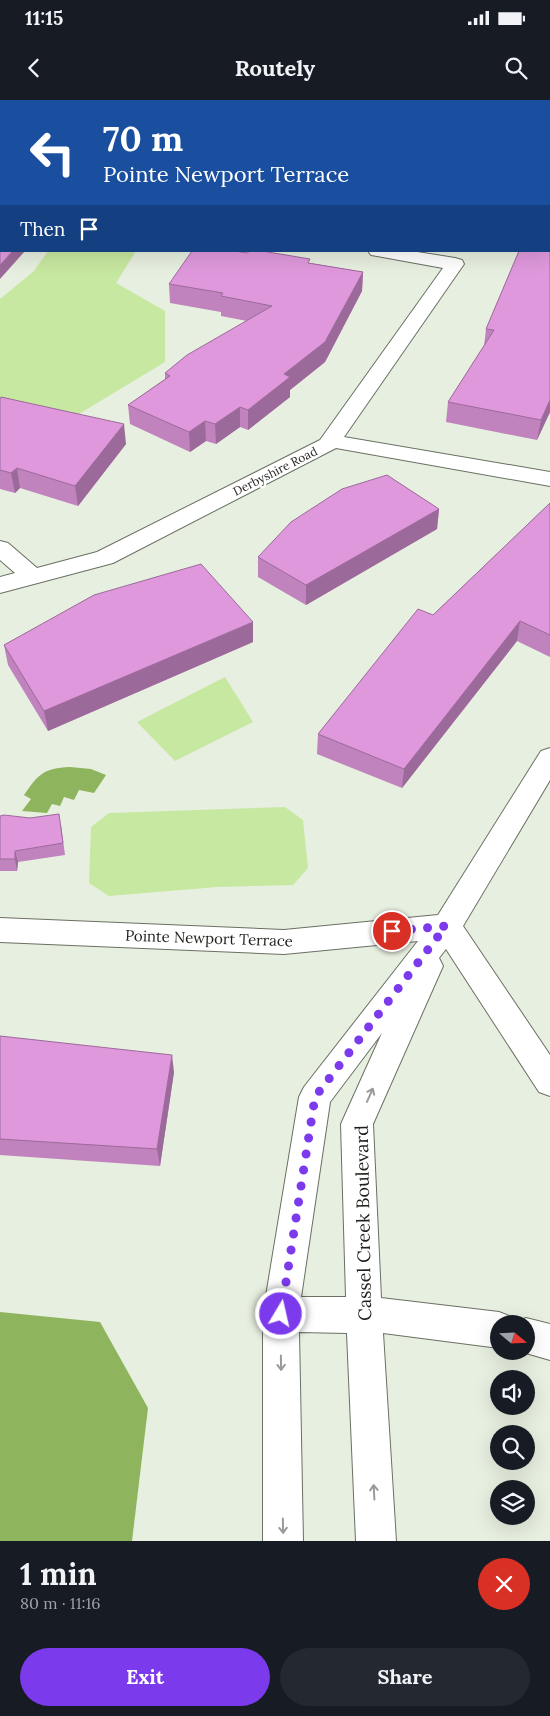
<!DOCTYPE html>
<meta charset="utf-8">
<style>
:root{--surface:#171b24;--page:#242831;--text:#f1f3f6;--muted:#9ea1a6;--accent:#7c3aed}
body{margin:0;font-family:Lora,serif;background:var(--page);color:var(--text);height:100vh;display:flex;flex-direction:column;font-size:19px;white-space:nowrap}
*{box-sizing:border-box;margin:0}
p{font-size:16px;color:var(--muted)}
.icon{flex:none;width:28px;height:28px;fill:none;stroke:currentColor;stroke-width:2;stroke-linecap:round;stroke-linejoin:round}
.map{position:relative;height:1441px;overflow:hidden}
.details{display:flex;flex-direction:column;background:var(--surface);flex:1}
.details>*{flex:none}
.top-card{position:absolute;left:0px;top:0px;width:550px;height:152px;box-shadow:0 5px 20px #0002;background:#1a4fa0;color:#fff;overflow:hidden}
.needle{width:32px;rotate:109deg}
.controls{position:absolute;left:490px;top:1215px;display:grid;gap:10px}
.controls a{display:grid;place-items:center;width:45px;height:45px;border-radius:50%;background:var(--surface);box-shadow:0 5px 20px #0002;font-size:25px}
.pin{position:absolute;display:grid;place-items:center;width:42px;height:42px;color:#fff;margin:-21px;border:2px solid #fff;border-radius:50%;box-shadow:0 1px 5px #0007}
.me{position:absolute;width:55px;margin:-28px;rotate:9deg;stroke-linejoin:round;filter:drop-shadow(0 0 4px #0008)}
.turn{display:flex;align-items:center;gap:18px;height:105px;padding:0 20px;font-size:22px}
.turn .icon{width:65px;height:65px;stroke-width:2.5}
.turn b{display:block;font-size:35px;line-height:42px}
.then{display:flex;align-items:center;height:48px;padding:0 20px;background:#0003;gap:10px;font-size:19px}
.round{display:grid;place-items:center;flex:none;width:52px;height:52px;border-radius:26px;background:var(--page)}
.overview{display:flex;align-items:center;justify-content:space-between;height:85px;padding:0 20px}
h1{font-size:30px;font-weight:800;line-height:38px}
.primary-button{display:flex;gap:10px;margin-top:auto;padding:10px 20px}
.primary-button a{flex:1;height:58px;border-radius:30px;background:var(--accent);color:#fff;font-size:20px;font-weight:800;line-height:58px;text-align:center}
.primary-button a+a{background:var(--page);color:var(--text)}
.status{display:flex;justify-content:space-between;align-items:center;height:35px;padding:0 25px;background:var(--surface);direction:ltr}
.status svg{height:14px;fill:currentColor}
header{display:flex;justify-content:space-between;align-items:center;height:65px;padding:0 20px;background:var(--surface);font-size:22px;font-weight:800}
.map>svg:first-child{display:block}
.green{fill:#c7e8a0}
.water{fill:#8fb45e}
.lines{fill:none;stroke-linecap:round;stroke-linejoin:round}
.street-casing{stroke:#6a7063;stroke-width:2}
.street{fill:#fff;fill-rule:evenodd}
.wall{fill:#c083bd}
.shaded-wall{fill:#9c6a9a}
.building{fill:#df98dc;stroke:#9c6a9a}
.oneway{stroke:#9a9b98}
.route{stroke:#7c3aed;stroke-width:9;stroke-dasharray:0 16.2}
.labels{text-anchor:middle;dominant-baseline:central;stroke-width:5;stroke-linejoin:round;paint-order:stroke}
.far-street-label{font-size:12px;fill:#1e201b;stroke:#fff}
.street-label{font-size:15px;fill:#1e201b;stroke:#fff}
.near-street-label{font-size:18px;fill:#1e201b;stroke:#fff}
</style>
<div class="status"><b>11:15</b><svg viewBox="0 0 49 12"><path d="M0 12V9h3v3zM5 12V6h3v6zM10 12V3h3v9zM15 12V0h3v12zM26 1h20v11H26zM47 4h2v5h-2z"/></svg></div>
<header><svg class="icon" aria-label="back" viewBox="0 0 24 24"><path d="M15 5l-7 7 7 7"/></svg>Routely<svg class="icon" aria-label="search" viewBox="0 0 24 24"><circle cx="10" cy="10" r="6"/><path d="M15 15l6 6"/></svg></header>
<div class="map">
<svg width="550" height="1441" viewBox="0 0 550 1441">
<rect width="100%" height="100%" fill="#e7efe0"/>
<!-- green -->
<g class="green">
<polygon points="48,151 136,151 116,183 165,211 165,262 64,323 0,316 0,199 34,171"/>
<polygon points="225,577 253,622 175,661 137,622"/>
<polygon points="285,707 303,720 308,768 293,785 217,787 109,796 89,783 91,727 109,713"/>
</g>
<!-- water -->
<g class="water">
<path d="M70 667 91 669 106 675 94 693 79 690 74 700 64 697 60 706 52 704 47 713 22 711 31 699 24 695C38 675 43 668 70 667Z"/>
<polygon points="0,1212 100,1222 148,1308 132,1441 0,1441"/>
</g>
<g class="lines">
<defs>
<g id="street">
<polygon points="389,0 413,0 414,1 390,1"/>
<polygon points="550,8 550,21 549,21 549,9"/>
<rect x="0" y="83" width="1" height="10"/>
<polygon points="368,151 411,151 455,158 462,160 464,164 344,337 550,372 550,386 336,348 113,463 0,493 0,477 15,473 0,460 0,441 8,443 37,468 97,452 320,340 443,168 377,156 371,155"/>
<path d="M550 648V680L463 826 550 955V996L539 992 446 849 439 858 443 866 373 1024 381 1198 499 1212 512 1217 514 1223 526 1218 550 1224V1260L519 1251H526V1224H499V1248L383 1233 396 1441H356L347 1233 299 1232 303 1441H263V1214L299 997 304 987 418 841 284 854 0 842V818L284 830 438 815 541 651ZM382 933 341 1024 346 1197H301L330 1002Z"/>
</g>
</defs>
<!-- street casing -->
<use href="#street" class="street-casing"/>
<!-- street -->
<use href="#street" class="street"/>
</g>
<!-- wall -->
<g class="wall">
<polygon points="0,0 1,1 1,61 0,61"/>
<polygon points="519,151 550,312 537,340 446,322 448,302 484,246 486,229"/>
<polygon points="310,163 363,172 362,191 325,262 290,290 290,297 248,330 240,327 216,344 206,341 190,352 130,324 128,305 165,279 165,273 247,221 221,216 221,212 170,203 169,184"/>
<polygon points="0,299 126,344 78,406 20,388 15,393 0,389"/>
<polygon points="550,403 550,557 517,541 402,688 317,654 318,634 433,515"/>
<polygon points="439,409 437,429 306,505 258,477 258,457"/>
<polygon points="253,542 48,631 8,565 4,545"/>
<polygon points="0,716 61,725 65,755 18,762 17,771 0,771"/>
<polygon points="0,936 174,972 160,1066 0,1055"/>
</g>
<!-- shaded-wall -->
<g class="shaded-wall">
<polygon points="177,0 187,0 186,1 176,1"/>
<polygon points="13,151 25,151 0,179 0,165"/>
<polygon points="363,172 362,191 325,262 290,290 290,297 248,330 248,310 284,274"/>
<polygon points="550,300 550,312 537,340 541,320"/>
<polygon points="240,307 240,327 216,344 215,324"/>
<polygon points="205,321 206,341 190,352 189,332"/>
<polygon points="124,324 126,344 78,406 75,386"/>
<polygon points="17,368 20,388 15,393 11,373"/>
<polygon points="439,409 437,429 306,505 306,485"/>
<polygon points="520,521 517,541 402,688 404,669"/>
<polygon points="253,522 253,542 48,631 44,611"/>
<polygon points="15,751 18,762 17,771 15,759"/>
<polygon points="172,955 174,972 160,1066 157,1049"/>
</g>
<!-- building -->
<g class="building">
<polygon points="0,0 177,0 176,1 1,1 1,51 0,50"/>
<polygon points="1,88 1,151 13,151 0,165 0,89"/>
<polygon points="549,110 550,110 550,300 541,320 448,302 494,230 486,229 519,151 549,151"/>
<polygon points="192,151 235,151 247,153 250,151 262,151 310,159 308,163 363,172 325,242 284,274 290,277 248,310 240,307 215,324 205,321 189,332 128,305 170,276 165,273 187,255 272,206 221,196 223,193 169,184"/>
<polygon points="1,297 124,324 75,386 17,368 11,373 0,370 0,299"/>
<polygon points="387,375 439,409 306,485 258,457 291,422 342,389"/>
<polygon points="550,403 550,535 520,521 404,669 318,634 418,509 433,515"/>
<polygon points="201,464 253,522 44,611 4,545 94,495"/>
<polygon points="59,714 63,743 15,751 15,759 0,759 0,716 4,715 30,718"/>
<polygon points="0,936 172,955 157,1049 0,1039"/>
</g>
<!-- one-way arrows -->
<defs><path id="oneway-shaft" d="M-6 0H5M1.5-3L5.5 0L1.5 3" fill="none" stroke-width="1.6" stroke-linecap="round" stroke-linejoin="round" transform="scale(1.25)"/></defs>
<g class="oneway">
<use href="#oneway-shaft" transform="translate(370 995) rotate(-66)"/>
<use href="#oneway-shaft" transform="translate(281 1263) rotate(89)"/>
<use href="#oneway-shaft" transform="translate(374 1392) rotate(-93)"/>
<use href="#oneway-shaft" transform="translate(283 1426) rotate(89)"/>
</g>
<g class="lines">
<!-- route -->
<polyline class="route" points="281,1214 315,997 446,826 392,831"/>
</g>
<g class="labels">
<!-- far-street labels -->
<g class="far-street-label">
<text transform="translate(275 371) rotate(-27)">Derbyshire Road</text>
</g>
<!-- street labels -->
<g class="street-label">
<text transform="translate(209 838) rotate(2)">Pointe Newport Terrace</text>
</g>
<!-- near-street labels -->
<g class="near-street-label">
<text transform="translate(363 1123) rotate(-91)">Cassel Creek Boulevard</text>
</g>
</g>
</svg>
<div class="controls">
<a><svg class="needle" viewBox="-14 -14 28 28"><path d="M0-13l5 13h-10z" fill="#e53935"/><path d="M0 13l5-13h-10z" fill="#9ea1a6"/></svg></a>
<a><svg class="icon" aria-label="sound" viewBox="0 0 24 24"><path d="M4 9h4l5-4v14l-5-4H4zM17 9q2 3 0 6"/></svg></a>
<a><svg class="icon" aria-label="search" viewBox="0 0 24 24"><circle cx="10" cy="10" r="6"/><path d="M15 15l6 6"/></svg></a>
<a><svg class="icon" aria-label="layers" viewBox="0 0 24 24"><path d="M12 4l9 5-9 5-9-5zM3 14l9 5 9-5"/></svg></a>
</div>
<div class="pin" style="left:392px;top:831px;background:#d93025"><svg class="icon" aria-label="arrive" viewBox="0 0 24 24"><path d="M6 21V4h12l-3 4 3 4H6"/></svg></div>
<svg class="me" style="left:281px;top:1214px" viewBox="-20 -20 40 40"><circle r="17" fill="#7c3aed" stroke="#fff" stroke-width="3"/><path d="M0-11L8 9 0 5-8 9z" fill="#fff"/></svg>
<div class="top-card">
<div class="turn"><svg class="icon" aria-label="left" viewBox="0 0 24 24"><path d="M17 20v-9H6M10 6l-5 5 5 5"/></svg><div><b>70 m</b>Pointe Newport Terrace</div></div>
<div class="then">Then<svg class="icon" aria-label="arrive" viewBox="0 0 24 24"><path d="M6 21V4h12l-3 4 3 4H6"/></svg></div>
</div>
</div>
<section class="details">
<div class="overview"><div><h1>1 min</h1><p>80 m · 11:16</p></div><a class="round" style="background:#d93025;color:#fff"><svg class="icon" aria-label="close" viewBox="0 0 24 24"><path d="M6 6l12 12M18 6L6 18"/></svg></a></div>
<div class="primary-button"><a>Exit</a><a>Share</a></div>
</section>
